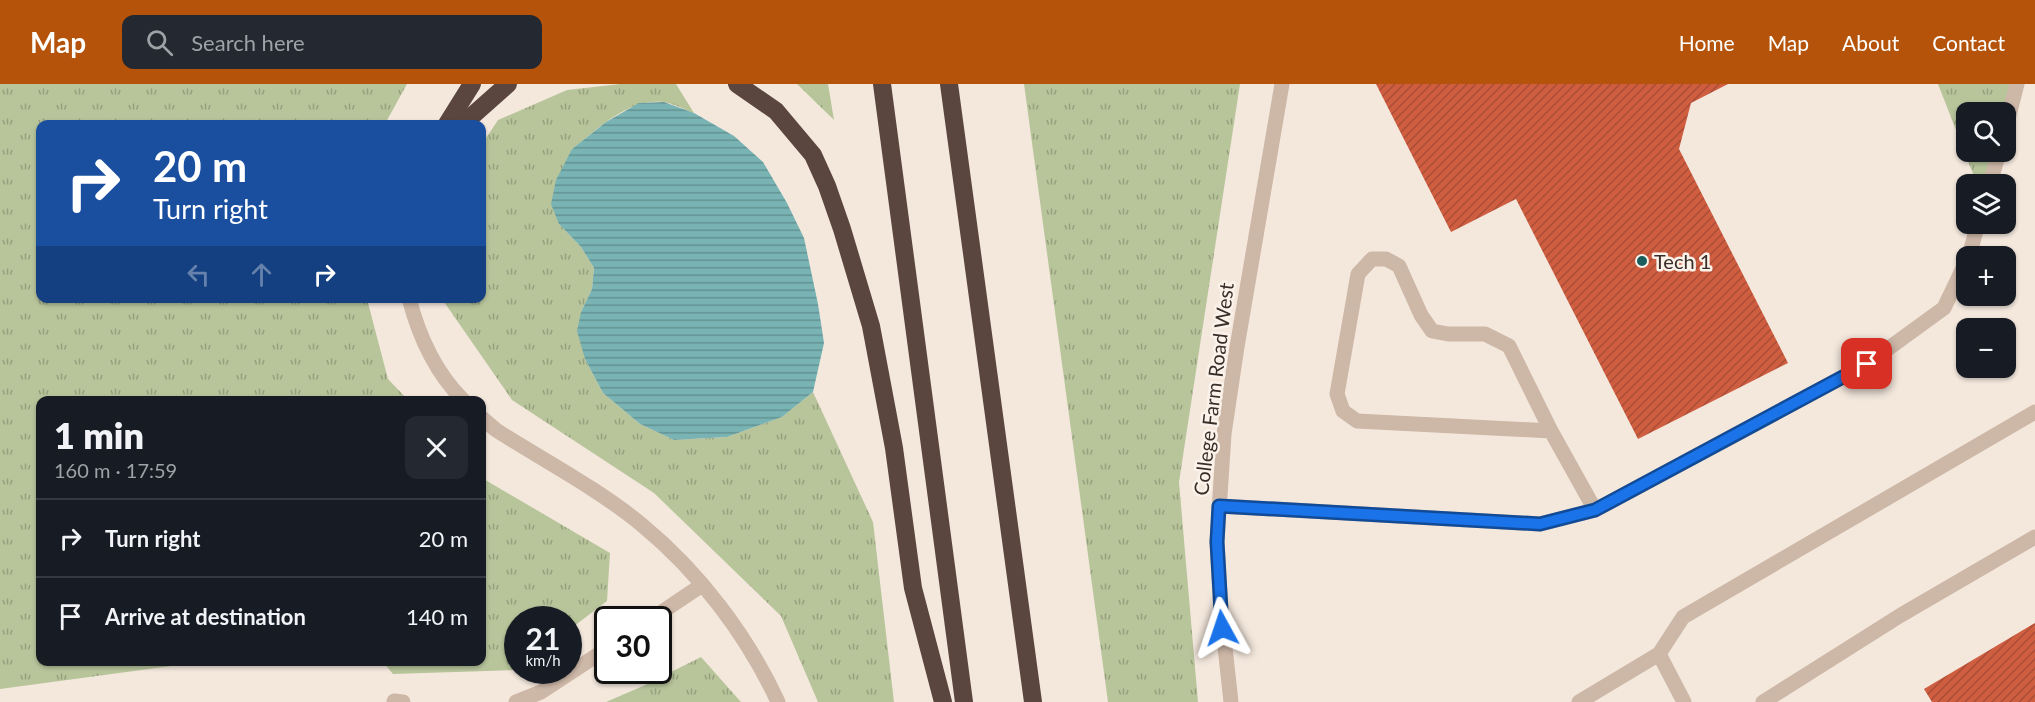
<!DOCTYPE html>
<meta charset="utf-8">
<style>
:root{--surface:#171b24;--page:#242831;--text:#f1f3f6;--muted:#9ea1a6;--line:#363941;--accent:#b45309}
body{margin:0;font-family:Lato,sans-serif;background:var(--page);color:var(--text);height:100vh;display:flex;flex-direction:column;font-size:22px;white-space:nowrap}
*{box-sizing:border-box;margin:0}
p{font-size:20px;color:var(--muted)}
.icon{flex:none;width:33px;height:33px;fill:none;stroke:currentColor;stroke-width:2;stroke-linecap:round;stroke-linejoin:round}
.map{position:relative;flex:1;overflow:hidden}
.sheet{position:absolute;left:36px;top:312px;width:450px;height:270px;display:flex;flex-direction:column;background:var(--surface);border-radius:12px;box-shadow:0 2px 4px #0004}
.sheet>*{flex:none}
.banner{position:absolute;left:36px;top:36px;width:450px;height:183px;border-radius:12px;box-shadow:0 2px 4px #0004;background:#1a4fa0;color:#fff;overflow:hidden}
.tools{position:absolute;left:1956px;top:18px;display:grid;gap:12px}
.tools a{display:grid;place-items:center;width:60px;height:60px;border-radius:12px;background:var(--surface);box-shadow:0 2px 4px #0004;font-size:30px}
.speed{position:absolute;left:504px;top:522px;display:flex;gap:12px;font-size:30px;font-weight:700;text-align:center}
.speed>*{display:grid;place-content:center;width:78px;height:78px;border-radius:50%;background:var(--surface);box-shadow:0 2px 4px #0004;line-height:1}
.speed small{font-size:15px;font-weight:400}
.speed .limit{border:3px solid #111;border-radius:9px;background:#fff;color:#111}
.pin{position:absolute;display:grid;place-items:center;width:51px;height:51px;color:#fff;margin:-26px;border-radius:12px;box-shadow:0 3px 9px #0006}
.me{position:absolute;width:66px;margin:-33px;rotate:355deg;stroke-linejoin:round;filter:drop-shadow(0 0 4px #0008)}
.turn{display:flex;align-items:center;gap:21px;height:126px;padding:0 18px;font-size:27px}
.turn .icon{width:78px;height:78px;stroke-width:2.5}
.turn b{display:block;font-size:42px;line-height:51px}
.lanes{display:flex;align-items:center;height:57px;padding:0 18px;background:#0003;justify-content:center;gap:30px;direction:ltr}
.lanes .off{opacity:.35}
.round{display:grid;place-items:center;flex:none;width:63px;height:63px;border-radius:12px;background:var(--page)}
.summary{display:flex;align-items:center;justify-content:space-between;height:102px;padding:0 18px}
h1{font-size:36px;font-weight:800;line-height:45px}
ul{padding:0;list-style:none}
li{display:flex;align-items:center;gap:18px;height:78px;padding:0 18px;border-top:2px solid var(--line)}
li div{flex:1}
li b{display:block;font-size:22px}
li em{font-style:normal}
header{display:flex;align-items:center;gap:36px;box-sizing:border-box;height:84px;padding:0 30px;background:var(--accent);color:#fff}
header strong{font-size:28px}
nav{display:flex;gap:33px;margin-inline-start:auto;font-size:21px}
.search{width:420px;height:54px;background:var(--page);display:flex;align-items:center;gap:15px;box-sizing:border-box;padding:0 21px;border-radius:12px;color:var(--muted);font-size:22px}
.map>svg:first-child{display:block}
.grass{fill:url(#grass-tufts)}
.water{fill:url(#water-rules)}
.building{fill:url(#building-hatch)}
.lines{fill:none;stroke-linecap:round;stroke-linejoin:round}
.minor{stroke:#cdb7a7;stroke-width:15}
.highway{stroke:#5b463f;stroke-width:18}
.route-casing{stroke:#114b97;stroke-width:15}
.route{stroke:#1a73e8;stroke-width:10}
.poi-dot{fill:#1a5d5e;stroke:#fbf2ea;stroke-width:2}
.labels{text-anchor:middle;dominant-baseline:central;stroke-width:5;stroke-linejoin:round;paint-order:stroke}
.poi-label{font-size:20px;fill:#392d28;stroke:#fbf2ea;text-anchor:start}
.street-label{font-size:20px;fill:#392d28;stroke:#fbf2ea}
</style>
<header>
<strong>Map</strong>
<div class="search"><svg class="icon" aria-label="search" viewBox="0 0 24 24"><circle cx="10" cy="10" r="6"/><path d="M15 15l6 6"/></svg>Search here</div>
<nav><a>Home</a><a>Map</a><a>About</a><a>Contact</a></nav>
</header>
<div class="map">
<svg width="2035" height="618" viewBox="0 0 2035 618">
<defs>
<pattern id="grass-tufts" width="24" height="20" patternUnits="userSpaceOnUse" patternTransform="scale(1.5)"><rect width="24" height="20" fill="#b8c59b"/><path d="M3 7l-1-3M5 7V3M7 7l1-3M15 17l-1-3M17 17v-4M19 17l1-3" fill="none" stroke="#97a07e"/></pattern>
<pattern id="water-rules" width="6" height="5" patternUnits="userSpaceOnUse" patternTransform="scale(1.5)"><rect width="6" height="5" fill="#79b3b4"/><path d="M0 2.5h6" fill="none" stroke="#649292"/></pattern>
<pattern id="building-hatch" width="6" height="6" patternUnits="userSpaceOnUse" patternTransform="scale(1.5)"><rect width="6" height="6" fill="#cf5d40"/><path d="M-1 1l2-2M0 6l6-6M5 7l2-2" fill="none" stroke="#a94d36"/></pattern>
</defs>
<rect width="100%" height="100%" fill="#f4e8dd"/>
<!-- grass -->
<g class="grass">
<polygon points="0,0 407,0 385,40 40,40 40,214 367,215 388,295 408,316 40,316 40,578 201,578 0,605"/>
<path d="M620 0H676L694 29C685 26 673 19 663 18 628 14 598 45 572 65L559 140 581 163 594 184 592 205 581 228 585 275 603 309 640 340 674 356 727 353 782 333 813 308 873 438 894 618H818L781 532 654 409 512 316 442 215 482 214V60L498 36 567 6Z"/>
<polygon points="797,0 828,0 834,36"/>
<polygon points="1024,0 1240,0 1179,398 1198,618 1108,618"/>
<polygon points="1938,0 2017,0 2006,28 1966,28 1966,68 1999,68 1990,100 1977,100"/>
<polygon points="482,394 610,469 607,517 569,546 568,536 518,536 518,584 515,586 393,590 383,578 482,578"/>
<polygon points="701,573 741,618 606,618 643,602"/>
</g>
<!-- water -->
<polygon class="water" points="664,18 694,29 734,52 763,78 787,119 804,154 818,220 824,259 813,308 782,333 727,353 674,356 640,340 603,309 585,275 577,247 581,228 592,205 594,184 581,163 559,140 551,120 556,96 572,65 606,38 639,19"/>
<!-- building -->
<g class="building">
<polygon points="1376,0 1728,0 1691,19 1679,65 1788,279 1638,355 1516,115 1451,148"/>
<polygon points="2035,539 2035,618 1932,618 1924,605"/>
</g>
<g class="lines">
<!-- minor -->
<g class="minor">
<polyline points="2006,43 2017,0"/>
<polyline points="1990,100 1999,68"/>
<polyline points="1969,172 1978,140"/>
<path d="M409 214C419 253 435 288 463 316"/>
<path d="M482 334 496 346C543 376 600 406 642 441 699 488 747 551 778 618"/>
<polyline points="1551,347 1357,337 1343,327 1337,310 1358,190 1372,175 1386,175 1399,182 1421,231 1432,247 1448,250 1485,250 1509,262 1551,347 1595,426"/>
<polyline points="1219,422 1540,440 1595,426 1867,280 1944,224 1966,178"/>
<polyline points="650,536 702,501"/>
<polyline points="1659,570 1684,618"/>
<polyline points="394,617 403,618"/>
<polyline points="516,618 541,608 608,564"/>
<polyline points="1231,618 1221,527 1217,458 1224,350 1237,263 1282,0"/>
<polyline points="1579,618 1659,570 1683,533 2035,328"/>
<polyline points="1763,618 1901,531 2035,453"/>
</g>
<!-- highway -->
<g class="highway">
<polyline points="737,0 776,27 813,71 827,102 842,145 871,242 894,364 913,504 943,618"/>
<polyline points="882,0 964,618"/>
<polyline points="949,0 1033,618"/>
<polyline points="447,40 472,0"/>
<polyline points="463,40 508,0"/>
</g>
</g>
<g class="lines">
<defs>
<polyline id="route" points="1222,544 1217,458 1219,422 1540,440 1595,426 1867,280"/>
</defs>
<!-- route casing -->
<use href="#route" class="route-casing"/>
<!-- route -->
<use href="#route" class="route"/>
</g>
<!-- markers -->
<circle class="poi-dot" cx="1642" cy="177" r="6"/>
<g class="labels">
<!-- poi labels -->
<g class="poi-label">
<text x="1654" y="177">Tech 1</text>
</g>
<!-- street labels -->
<g class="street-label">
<text transform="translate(1213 305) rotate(-83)">College Farm Road West</text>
</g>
</g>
</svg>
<div class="tools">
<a><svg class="icon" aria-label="search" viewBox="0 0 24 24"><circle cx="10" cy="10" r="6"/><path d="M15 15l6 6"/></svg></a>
<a><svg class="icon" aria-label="layers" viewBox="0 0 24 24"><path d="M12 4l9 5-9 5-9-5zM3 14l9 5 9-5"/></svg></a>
<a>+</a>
<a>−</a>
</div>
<div class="speed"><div>21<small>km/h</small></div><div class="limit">30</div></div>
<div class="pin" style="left:1867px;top:280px;background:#d93025"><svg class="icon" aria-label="arrive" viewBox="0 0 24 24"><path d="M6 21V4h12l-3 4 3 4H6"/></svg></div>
<svg class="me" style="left:1222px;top:544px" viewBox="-20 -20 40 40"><path d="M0-17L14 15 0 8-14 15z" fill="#1a73e8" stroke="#fff" stroke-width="4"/></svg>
<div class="banner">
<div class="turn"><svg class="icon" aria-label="right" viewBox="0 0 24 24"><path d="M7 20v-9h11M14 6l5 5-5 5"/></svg><div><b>20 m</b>Turn right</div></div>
<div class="lanes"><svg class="icon off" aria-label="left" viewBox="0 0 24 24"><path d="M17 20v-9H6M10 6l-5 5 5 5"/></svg><svg class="icon off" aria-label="ahead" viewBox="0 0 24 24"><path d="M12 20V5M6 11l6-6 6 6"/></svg><svg class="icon" aria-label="right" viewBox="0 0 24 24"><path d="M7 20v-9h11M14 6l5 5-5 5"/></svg></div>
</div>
<section class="sheet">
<div class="summary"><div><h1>1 min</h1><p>160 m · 17:59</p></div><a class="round"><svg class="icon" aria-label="close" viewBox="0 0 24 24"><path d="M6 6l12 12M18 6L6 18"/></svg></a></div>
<ul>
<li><svg class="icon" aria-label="right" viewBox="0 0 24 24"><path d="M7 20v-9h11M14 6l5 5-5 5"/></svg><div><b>Turn right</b></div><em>20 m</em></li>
<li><svg class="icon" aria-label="arrive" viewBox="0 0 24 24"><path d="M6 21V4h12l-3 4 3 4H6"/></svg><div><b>Arrive at destination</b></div><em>140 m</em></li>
</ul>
</section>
</div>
